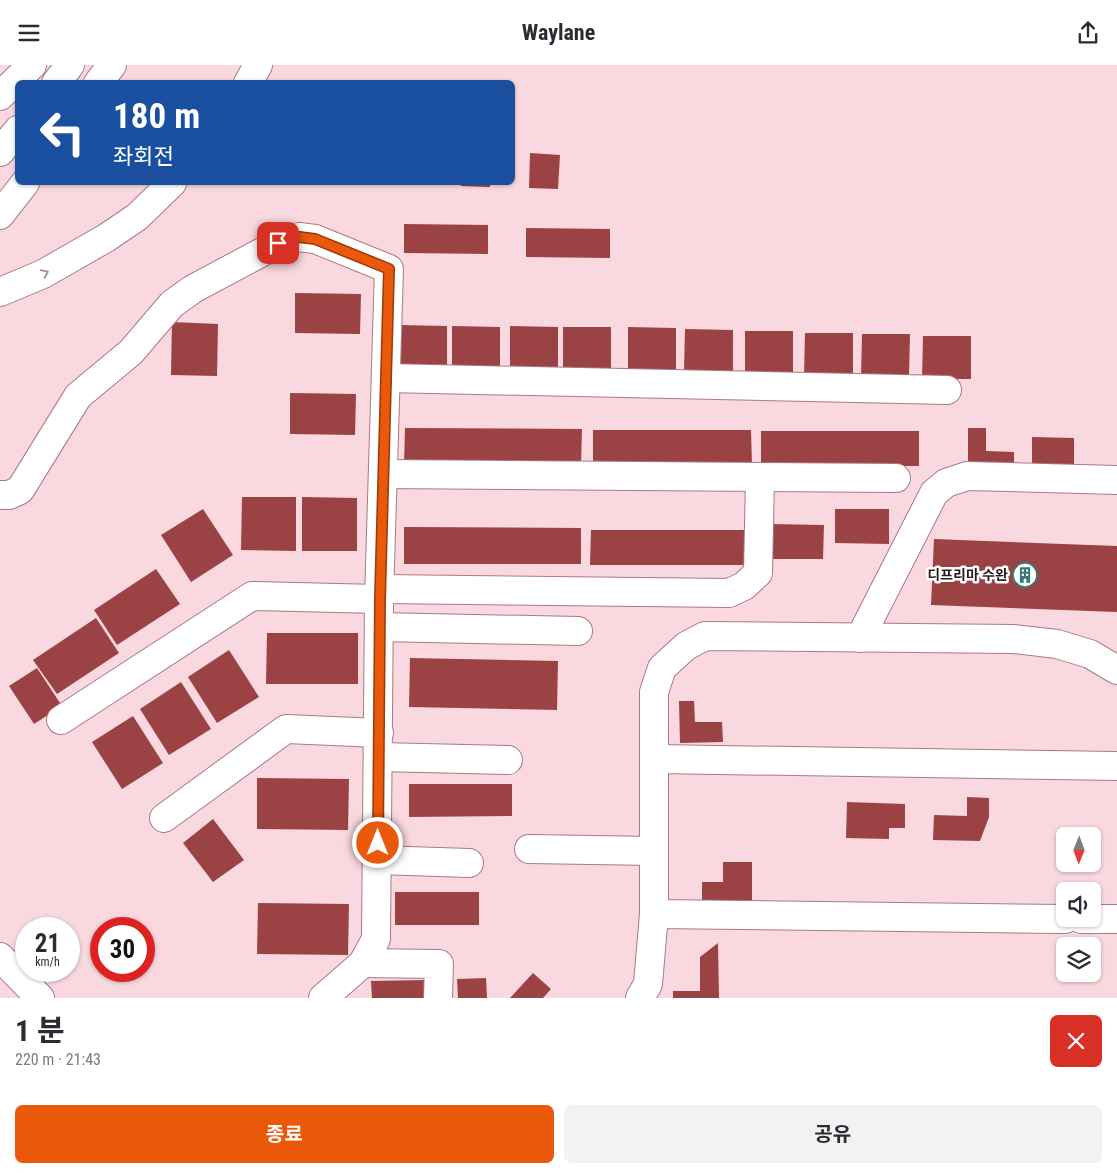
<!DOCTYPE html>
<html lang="ko">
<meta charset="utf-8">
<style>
:root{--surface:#fff;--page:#f2f2f3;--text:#2b2b33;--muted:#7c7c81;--accent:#ea580c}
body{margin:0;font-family:"Roboto Condensed","Noto Sans KR",sans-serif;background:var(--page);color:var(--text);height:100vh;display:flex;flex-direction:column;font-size:19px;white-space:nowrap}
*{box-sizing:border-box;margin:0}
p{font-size:16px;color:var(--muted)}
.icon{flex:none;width:28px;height:28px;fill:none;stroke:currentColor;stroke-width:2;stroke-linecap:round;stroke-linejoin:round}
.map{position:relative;height:933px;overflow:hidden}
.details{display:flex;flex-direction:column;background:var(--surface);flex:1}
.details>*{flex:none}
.guide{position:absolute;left:15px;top:15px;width:500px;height:105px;border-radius:8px;box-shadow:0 1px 4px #0004;background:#1a4fa0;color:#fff;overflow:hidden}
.needle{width:32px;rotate:181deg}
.tools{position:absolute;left:1056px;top:762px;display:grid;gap:10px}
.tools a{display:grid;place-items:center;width:45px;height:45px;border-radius:8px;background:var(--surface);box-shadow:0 1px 4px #0004;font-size:25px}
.speed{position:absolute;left:15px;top:852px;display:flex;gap:10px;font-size:25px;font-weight:700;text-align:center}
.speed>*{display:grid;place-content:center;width:65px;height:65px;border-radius:50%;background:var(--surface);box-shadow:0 1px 4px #0004;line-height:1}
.speed small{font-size:12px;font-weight:400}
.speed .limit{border:8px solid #d22;background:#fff;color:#111}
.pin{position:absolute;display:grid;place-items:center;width:42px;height:42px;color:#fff;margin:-21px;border-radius:10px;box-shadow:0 2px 8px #0006}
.me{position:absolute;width:55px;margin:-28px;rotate:0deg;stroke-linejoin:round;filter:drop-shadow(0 0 4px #0008)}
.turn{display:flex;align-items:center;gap:18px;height:105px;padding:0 15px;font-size:22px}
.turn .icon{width:65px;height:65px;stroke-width:2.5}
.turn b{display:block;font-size:35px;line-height:42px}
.round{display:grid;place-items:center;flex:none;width:52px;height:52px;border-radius:8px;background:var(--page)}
.summary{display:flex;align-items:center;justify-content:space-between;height:85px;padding:0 15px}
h1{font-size:30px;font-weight:700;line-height:38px}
.primary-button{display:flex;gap:10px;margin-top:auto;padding:10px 15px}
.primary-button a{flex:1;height:58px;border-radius:8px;background:var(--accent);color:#fff;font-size:20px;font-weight:700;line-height:58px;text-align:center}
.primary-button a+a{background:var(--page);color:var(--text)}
header{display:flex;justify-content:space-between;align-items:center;height:65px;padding:0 15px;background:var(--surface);font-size:22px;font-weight:700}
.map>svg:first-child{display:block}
.building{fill:#9b4244}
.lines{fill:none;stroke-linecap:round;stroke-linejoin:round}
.minor-casing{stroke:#aa7986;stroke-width:30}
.major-casing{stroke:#aa7986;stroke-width:30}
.highway-casing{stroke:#aa7986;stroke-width:30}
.minor{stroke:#fff;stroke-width:28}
.major{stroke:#fff;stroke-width:28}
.highway{stroke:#fff;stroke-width:28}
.oneway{stroke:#a0989b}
.route-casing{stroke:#983908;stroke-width:12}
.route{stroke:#ea580c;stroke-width:9}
.labels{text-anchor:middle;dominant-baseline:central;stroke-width:5;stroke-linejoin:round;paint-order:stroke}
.poi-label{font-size:14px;font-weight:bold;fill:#2d1a20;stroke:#fff;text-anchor:end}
</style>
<header><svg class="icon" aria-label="menu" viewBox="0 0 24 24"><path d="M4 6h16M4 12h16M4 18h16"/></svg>Waylane<svg class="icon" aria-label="share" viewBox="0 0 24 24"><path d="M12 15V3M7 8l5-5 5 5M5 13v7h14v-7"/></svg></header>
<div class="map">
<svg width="1117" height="933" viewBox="0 0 1117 933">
<rect width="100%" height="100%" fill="#f9d8e0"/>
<!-- building -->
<g class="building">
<polygon points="530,88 560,90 558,124 529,123"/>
<polygon points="461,118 490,118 490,122 461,121"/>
<polygon points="404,159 488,160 488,189 404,188"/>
<polygon points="526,163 610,164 610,193 526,192"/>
<polygon points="295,228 361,229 360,269 295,268"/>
<polygon points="172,257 218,259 217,311 171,310"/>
<polygon points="399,260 447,261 447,304 399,303"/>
<polygon points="452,261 500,262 500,305 452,304"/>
<polygon points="510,261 558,262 558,304 510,304"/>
<rect x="563" y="262" width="48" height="43"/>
<polygon points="628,262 676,263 676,306 628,305"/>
<polygon points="685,264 733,265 733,307 684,307"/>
<polygon points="745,266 793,266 793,309 745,308"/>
<polygon points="805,268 853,268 853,311 804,311"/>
<polygon points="862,269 910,269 909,312 861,312"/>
<polygon points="923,271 971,271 971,314 922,314"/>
<polygon points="290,328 356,329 355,370 290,369"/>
<polygon points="405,363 582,364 581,400 404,400"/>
<polygon points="968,363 986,363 986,386 1014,387 1014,405 968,405"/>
<polygon points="593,365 751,365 752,400 593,400"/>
<rect x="761" y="366" width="158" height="35"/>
<polygon points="1032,372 1074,373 1074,400 1032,399"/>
<polygon points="242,432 296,432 296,486 241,485"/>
<polygon points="302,432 357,433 357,486 302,486"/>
<polygon points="203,444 233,490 191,517 161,470"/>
<polygon points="835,444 889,444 889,479 835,478"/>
<polygon points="770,459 824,460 823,494 770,494"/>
<polygon points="404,462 581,463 581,499 404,499"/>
<polygon points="591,465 748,465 748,500 590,500"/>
<polygon points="934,474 1117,481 1117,547 931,540"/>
<polygon points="156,504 180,539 117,580 94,545"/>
<polygon points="96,553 119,588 57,629 33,595"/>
<polygon points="267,568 358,568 358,619 266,619"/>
<polygon points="229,585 259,632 217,658 188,612"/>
<polygon points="410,593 558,596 557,645 409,642"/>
<polygon points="37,603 62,641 34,659 9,621"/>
<polygon points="181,617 211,664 169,690 140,644"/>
<polygon points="679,636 694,636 695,657 722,657 723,677 680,678"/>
<polygon points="133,651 163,698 122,724 92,677"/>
<polygon points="257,713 349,714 348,765 257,764"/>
<polygon points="409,719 512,719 512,751 409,752"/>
<polygon points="967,732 989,733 989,752 980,776 933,775 934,750 967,751"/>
<polygon points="847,737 905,739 905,763 889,763 889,774 846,773"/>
<polygon points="213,754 244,795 213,817 183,778"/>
<polygon points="723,797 752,797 752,836 702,836 702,817 723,817"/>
<rect x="395" y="827" width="84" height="33"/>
<polygon points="258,838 349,839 348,890 257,889"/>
<polygon points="718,878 719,933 673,933 673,926 700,926 700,892"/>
<polygon points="533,908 551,924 543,933 510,933"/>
<polygon points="486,913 487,933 458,933 457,914"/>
<polygon points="426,915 426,933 372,933 371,916"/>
</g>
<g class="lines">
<defs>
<g id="minor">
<polyline points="386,313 947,325"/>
<polyline points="383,409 896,413"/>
<polyline points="0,430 9,430 20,425 78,331 131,287 172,239 193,224 279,178 299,172 315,174 389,204 379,534 376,874 363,898 323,933"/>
<polyline points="381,524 729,528 744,521 758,508 760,412"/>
<polyline points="379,562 578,566"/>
<polyline points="860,573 934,428 946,418 967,411 1117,415"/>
<polyline points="61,655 252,531 379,534"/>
<polyline points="379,692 508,695"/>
<polyline points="655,694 1117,701"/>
<polyline points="164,753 286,664 379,668"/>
<polyline points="529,784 654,786"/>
<polyline points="378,795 469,798"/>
<polyline points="654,849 1065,854"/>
<polyline points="1081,854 1117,854"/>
<polyline points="363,898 439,899 438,933"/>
<polyline points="640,933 648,919 654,849 654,627 662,603 686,581 705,571 1014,574 1057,579 1090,589 1117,605"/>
</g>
<polyline id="major" points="0,892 40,933"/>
<g id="highway">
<polyline points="56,18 70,0"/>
<polyline points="98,18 112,0"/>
<polyline points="248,18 258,0"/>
<polyline points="0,31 32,0"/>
<polyline points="0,87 18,65"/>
<polyline points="0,150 25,118"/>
<polyline points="0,227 43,209 106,173 137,152 172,118"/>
</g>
</defs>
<!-- minor casing -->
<use href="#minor" class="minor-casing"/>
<!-- major casing -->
<use href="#major" class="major-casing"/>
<!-- highway casing -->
<use href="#highway" class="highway-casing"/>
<!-- minor -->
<use href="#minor" class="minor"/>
<!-- major -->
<use href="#major" class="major"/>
<!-- highway -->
<use href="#highway" class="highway"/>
</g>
<!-- one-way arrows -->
<defs><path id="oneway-chevron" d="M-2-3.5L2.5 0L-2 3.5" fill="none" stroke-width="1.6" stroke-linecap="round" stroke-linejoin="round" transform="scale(1.25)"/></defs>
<use class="oneway" href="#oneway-chevron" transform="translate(45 208) rotate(-26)"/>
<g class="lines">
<defs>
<polyline id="route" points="278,178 299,172 315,174 389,204 380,534 378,778"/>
</defs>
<!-- route casing -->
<use href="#route" class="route-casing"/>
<!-- route -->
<use href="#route" class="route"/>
</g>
<!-- icons -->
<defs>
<symbol id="building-ring" viewBox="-11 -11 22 22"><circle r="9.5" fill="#fff" stroke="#367b6f" stroke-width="1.5"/><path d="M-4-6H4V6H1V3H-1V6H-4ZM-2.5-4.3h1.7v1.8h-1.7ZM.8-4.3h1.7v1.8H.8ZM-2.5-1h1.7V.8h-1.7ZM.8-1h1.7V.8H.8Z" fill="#367b6f"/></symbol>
</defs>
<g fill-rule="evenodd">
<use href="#building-ring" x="1011" y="496" width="28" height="28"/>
</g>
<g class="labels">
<!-- poi labels -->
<g class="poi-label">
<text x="1008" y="510">디프리마 수완</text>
</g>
</g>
</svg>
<div class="tools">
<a><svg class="needle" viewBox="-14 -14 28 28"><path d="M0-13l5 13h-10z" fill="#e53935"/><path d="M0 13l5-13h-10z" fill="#7c7c81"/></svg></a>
<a><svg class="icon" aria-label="sound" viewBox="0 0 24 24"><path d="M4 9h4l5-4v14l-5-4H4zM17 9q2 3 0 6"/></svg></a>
<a><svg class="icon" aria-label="layers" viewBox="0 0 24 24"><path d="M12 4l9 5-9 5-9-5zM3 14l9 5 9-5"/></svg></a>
</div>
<div class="speed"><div>21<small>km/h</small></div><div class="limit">30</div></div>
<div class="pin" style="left:278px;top:178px;background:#d93025"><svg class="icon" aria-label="arrive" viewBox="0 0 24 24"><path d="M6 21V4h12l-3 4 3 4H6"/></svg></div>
<svg class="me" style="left:378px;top:778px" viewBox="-20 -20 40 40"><circle r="17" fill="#ea580c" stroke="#fff" stroke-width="3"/><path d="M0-11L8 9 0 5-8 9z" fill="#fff"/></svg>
<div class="guide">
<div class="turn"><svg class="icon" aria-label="left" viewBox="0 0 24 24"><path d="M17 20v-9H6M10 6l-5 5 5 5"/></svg><div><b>180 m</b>좌회전</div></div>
</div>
</div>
<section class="details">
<div class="summary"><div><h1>1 분</h1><p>220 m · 21:43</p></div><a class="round" style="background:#d93025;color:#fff"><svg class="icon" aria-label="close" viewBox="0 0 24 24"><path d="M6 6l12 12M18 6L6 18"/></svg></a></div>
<div class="primary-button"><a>종료</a><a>공유</a></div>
</section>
